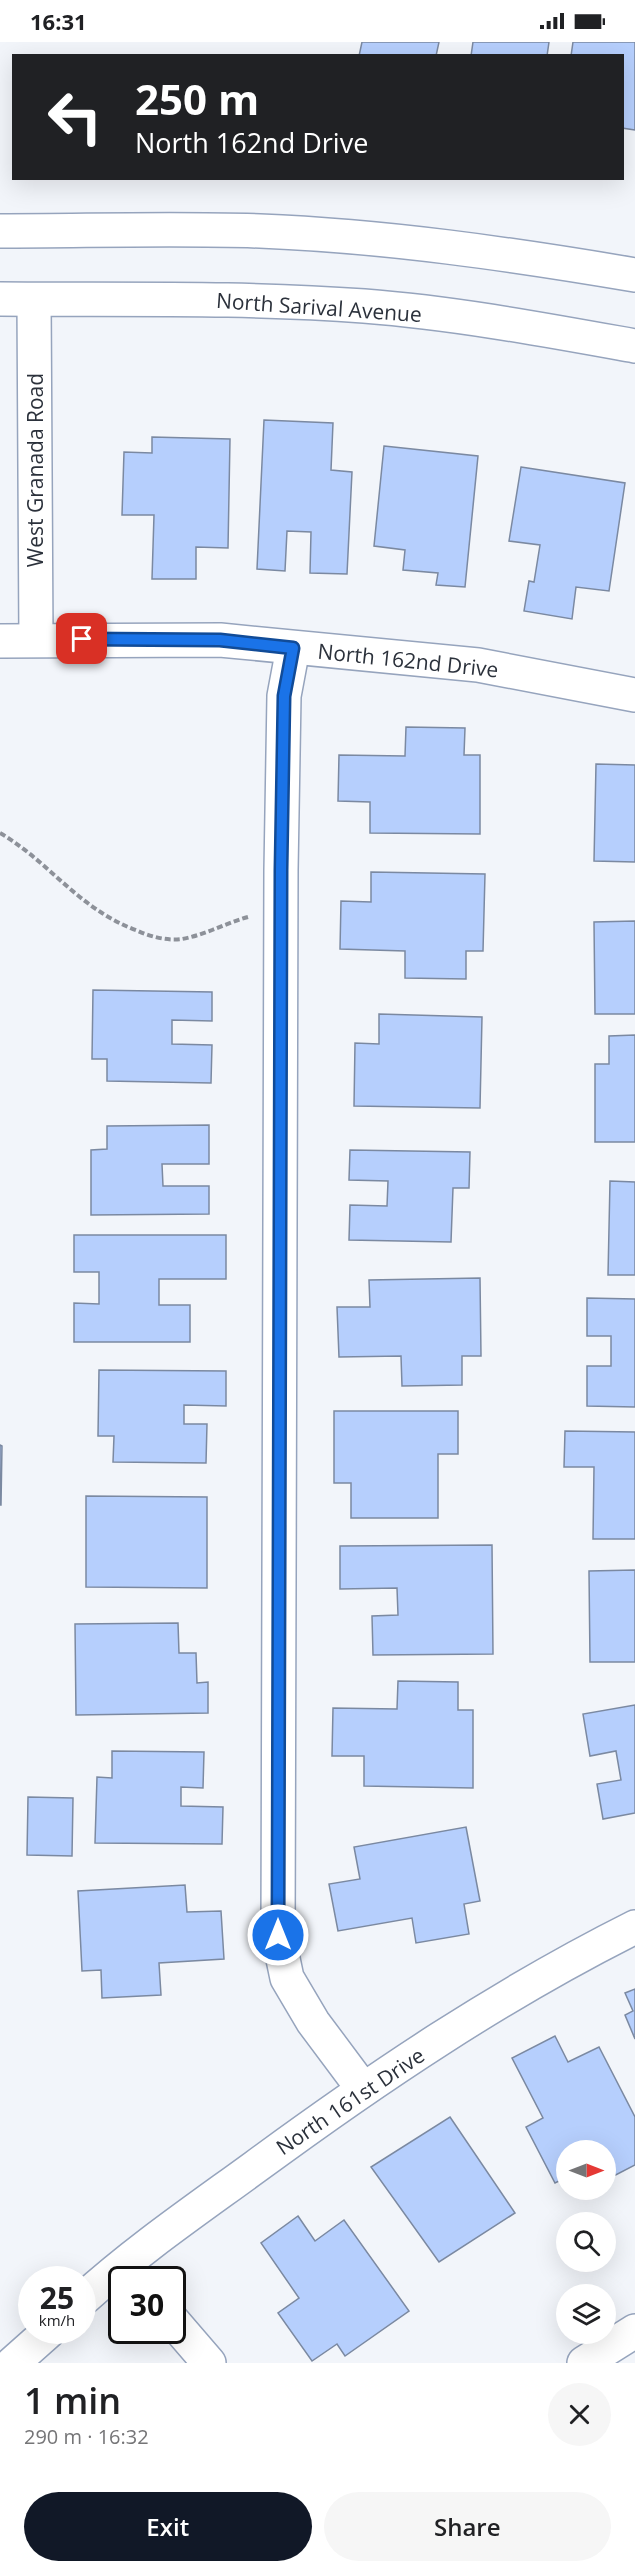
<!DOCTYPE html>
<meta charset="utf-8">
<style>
:root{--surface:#fff;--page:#f6f6f6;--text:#202124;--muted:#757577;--accent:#111827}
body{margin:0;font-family:"Open Sans",sans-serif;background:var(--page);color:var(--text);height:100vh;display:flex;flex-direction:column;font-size:22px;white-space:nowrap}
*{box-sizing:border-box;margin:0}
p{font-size:20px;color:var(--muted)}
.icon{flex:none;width:33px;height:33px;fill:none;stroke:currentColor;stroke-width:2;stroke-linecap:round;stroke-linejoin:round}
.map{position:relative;height:2321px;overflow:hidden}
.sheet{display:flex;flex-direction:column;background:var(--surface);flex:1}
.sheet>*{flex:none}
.top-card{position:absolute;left:12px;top:12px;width:612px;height:126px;border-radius:0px;box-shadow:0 6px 24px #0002;background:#202124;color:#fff;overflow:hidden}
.needle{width:39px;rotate:90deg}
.tools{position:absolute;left:556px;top:2098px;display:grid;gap:12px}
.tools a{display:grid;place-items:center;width:60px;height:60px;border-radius:50%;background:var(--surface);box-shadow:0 6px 24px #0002;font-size:30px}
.speed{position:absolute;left:18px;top:2224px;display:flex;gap:12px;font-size:30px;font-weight:700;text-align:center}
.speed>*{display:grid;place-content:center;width:78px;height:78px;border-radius:50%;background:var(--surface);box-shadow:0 6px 24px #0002;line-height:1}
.speed small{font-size:15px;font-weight:400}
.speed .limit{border:3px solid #111;border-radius:9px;background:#fff;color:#111}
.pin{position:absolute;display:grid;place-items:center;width:51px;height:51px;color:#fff;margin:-26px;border-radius:12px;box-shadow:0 3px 9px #0006}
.me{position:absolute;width:66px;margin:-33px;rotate:0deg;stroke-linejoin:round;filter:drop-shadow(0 0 4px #0008)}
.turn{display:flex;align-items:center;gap:21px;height:126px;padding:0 24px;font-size:27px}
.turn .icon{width:78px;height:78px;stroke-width:2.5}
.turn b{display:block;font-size:42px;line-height:51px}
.round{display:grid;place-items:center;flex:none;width:63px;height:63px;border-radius:32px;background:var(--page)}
.head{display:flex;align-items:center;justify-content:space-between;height:102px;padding:0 24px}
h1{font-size:36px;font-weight:600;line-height:45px}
.action{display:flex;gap:12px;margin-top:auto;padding:12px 24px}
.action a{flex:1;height:69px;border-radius:36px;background:var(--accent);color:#fff;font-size:24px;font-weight:600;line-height:69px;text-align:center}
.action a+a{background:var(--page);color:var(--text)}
.status{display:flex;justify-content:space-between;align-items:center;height:42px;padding:0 30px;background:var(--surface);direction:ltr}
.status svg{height:16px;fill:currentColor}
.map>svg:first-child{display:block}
.building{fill:#b6cffd;stroke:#7b89a1;stroke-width:1.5}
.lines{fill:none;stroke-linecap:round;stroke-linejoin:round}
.street-casing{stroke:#96a4bd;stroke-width:36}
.secondary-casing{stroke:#96a4bd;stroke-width:36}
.path{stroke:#8d9199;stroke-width:4;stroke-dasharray:6 3;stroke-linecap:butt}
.street{stroke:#fff;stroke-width:33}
.secondary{stroke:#fff;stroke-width:33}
.route-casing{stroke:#114b97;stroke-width:15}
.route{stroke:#1a73e8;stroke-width:10}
.labels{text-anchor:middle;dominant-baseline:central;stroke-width:4.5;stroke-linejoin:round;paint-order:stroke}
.street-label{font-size:21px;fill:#2b313b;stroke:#fff}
</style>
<div class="status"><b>16:31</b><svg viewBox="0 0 49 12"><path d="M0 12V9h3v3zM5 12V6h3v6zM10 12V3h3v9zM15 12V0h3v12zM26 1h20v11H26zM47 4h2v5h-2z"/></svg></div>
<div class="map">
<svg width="635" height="2321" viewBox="0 0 635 2321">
<rect width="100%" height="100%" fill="#f2f5fa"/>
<!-- building -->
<g class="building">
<polygon points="362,0 439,0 436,14 359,14"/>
<polygon points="473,0 549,0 547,14 471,14"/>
<polygon points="573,0 635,0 635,88 622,86 622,14 571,14"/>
<polygon points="264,378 333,381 331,428 352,430 347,532 310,531 311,490 287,489 285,529 257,527"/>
<polygon points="152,395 230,397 228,506 196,505 196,537 152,537 154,473 122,473 124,410 152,411"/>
<polygon points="384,404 478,414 465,545 436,543 438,531 403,528 405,508 374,504"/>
<polygon points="521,425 625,441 609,549 576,545 572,577 524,569 529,539 534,540 540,503 509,499"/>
<polygon points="406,685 465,686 464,713 480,713 480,792 370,791 370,760 338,759 339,713 405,714"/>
<polygon points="596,722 635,723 635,820 594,819"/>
<polygon points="371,830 485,832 483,909 466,909 466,937 405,936 405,909 340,907 341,859 371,860"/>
<polygon points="635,879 635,972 595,972 594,880"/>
<polygon points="93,948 212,950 212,979 172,978 172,1002 212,1003 211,1041 107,1039 107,1017 92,1017"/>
<polygon points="379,972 482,975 480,1066 354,1064 355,1001 379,1002"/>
<polygon points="635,993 635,1100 595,1100 595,1022 609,1022 609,994"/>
<polygon points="209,1083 209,1122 162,1122 163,1144 209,1144 209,1172 91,1173 91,1108 107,1107 107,1084"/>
<polygon points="350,1108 470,1110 469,1146 453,1146 451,1200 349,1198 350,1163 387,1164 388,1139 349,1138"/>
<polygon points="610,1139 635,1140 635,1233 608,1233"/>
<polygon points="74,1193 226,1193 226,1237 159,1237 159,1263 190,1263 190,1300 74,1300 74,1261 99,1262 99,1230 74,1230"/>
<polygon points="480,1236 481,1314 462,1314 462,1343 402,1344 401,1314 339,1315 337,1265 370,1265 369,1238"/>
<polygon points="587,1256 635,1257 635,1365 587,1364 587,1324 611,1324 611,1294 587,1294"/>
<polygon points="99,1328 226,1329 226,1364 184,1363 184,1382 207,1382 206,1421 113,1420 114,1394 98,1394"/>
<polygon points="334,1369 458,1369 458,1412 438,1412 438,1476 351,1476 351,1441 334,1441"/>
<polygon points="565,1389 635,1390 635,1497 593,1497 594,1425 564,1425"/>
<polygon points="0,1403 2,1404 1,1463 0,1463"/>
<polygon points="86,1454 207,1455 207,1546 86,1545"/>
<polygon points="492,1503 493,1612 373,1613 372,1574 398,1573 397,1546 340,1547 340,1504"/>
<polygon points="635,1528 635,1620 590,1620 589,1529"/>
<polygon points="178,1581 179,1611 196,1611 197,1641 208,1640 208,1671 76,1673 75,1582"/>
<polygon points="398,1639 458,1640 458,1668 473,1668 473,1746 364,1744 364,1714 332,1714 333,1666 397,1667"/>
<polygon points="635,1663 635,1771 603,1777 597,1742 621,1738 616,1709 590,1714 583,1672"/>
<polygon points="112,1709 204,1710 203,1746 181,1745 181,1764 223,1765 222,1802 95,1801 97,1735 112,1736"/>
<polygon points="28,1755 73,1756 72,1814 27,1813"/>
<polygon points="466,1785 480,1859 464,1862 469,1892 416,1901 412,1876 338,1889 329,1842 360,1837 354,1805"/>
<polygon points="185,1843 187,1870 221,1869 224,1917 159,1921 161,1953 102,1956 101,1928 82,1929 78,1849"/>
<polygon points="635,1947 635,1997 625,1973 633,1969 625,1951"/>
<polygon points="555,1994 568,2020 599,2005 635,2075 635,2123 606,2138 606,2109 567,2109 567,2135 555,2141 526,2085 543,2076 512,2016"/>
<polygon points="450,2075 515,2171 439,2220 371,2125"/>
<polygon points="298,2174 315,2199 344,2178 409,2269 345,2314 337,2302 312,2319 278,2271 299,2256 261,2201"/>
</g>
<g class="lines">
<defs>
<g id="street">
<polyline points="34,258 36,598"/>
<polyline points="0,599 220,598 478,623 635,653"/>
<polyline points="293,606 284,654 281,828 278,1893 287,1936 313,1980 363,2047"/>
<path d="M82 2258C136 2209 196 2168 255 2125 376 2036 501 1952 635 1885"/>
<polyline points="172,2278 209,2321"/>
<polyline points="13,2321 49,2289"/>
</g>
<g id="secondary">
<path d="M0 189C86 189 173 186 260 189 385 194 511 212 635 233"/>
<path d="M0 257C122 258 243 255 364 264 455 271 546 288 635 304"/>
<polyline points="584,2321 635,2289"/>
</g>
</defs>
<!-- street casing -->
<use href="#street" class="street-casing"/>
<!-- secondary casing -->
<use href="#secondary" class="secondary-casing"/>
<!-- path -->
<path class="path" d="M0 791C51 821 78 867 138 889 151 895 168 899 182 897 205 893 226 881 248 875"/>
<!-- street -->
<use href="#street" class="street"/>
<!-- secondary -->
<use href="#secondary" class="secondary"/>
</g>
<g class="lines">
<defs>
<polyline id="route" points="82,597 220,598 293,606 284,654 281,828 278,1893"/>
</defs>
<!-- route casing -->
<use href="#route" class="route-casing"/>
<!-- route -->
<use href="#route" class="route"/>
</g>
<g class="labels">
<!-- street labels -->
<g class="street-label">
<text transform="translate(319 265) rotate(4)">North Sarival Avenue</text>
<text transform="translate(35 428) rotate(-90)">West Granada Road</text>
<text transform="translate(408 618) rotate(6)">North 162nd Drive</text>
<text transform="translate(350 2059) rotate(-34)">North 161st Drive</text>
</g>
</g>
</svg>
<div class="tools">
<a><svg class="needle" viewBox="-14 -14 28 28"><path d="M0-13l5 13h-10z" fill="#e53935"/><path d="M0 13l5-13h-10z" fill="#757577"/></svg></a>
<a><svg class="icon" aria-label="search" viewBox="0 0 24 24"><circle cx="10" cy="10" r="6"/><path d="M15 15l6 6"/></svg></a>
<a><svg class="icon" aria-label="layers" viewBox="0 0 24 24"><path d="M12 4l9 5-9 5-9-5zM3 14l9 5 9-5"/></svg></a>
</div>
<div class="speed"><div>25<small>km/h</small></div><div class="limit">30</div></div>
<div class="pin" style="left:82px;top:597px;background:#d93025"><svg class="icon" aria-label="arrive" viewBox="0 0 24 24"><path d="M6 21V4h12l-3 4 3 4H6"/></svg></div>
<svg class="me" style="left:278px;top:1893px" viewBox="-20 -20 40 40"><circle r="17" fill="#1a73e8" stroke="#fff" stroke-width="3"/><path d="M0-11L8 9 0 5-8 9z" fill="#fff"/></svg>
<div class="top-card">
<div class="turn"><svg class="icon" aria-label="left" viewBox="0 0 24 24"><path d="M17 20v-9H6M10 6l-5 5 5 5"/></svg><div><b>250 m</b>North 162nd Drive</div></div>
</div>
</div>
<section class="sheet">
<div class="head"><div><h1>1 min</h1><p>290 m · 16:32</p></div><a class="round"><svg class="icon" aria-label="close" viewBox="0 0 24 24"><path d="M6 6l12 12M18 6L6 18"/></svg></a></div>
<div class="action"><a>Exit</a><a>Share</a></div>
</section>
